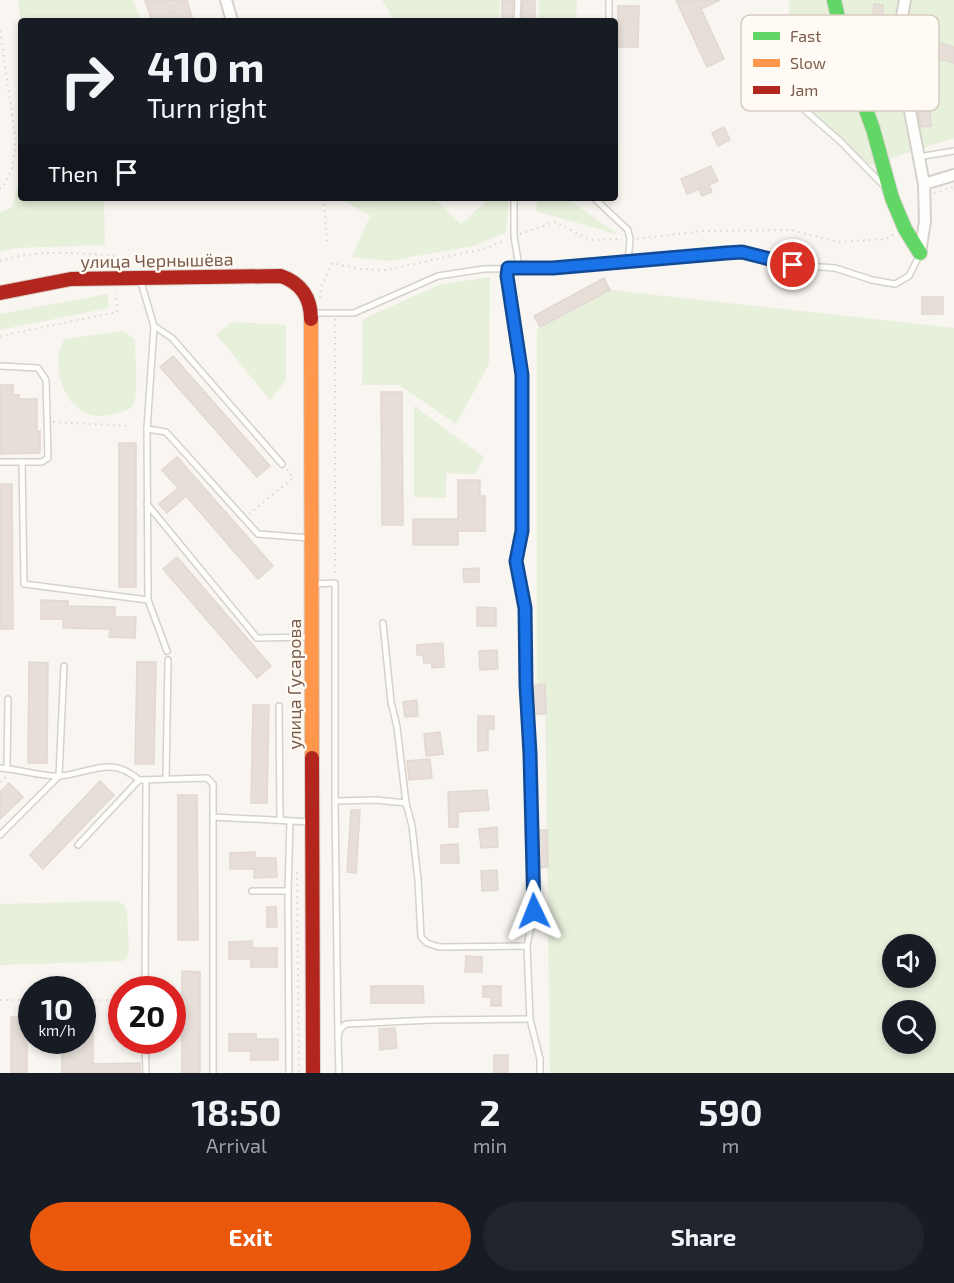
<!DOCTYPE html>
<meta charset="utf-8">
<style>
:root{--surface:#171b24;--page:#20242c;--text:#f1f3f6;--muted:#9ea1a6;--accent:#ea580c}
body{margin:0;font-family:"Exo 2",sans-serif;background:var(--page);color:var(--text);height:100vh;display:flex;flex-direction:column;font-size:22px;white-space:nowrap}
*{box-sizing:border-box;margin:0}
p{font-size:20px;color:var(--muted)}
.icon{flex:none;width:33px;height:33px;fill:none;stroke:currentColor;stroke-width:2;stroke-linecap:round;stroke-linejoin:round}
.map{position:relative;height:1073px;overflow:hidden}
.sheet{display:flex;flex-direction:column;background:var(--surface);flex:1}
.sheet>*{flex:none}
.top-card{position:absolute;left:18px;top:18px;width:600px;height:183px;border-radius:6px;box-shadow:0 3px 9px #0003;background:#171b24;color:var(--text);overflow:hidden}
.controls{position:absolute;left:882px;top:934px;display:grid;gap:12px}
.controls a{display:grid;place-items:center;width:54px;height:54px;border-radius:50%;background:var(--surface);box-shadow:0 3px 9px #0003;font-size:30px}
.speed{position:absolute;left:18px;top:976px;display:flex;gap:12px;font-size:30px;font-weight:700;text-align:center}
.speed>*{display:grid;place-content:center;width:78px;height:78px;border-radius:50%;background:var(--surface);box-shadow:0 3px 9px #0003;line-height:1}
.speed small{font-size:15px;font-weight:400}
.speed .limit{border:9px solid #d22;background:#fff;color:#111}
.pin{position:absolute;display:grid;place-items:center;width:51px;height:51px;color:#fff;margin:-26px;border:3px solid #fff;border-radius:50%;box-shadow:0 2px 6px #0007}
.me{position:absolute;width:66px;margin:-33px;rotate:358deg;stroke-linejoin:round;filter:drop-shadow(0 0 4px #0008)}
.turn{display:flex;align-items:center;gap:21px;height:126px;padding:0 30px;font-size:27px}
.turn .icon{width:78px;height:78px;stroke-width:2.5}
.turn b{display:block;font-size:42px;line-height:51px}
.then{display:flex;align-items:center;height:57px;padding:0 30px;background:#0003;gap:12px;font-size:22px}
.eta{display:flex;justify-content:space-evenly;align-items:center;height:102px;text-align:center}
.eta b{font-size:36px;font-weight:700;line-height:42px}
.cta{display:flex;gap:12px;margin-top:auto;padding:12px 30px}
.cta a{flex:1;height:69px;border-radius:36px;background:var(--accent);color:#fff;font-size:24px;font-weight:700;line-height:69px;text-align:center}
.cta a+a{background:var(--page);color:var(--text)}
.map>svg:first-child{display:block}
.green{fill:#e7f0db;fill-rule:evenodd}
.building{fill:#e6ded7;stroke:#e2d8d2;stroke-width:1.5}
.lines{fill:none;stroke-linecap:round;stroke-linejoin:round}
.lane-casing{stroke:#d7d1cb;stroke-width:8}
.street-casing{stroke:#d7d1cb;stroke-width:14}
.fast-casing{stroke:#d9d2cb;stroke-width:16}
.slow-casing{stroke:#d9d2cb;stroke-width:16}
.jam-casing{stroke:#d9d2cb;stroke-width:16}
.path{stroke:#dcd5d0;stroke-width:2;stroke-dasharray:1.5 4.5;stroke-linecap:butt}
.lane{stroke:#fefefd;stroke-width:5}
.street{stroke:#fefefd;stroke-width:10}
.fast{stroke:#63d668;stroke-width:14}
.slow{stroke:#ff974d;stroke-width:14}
.jam{stroke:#b3261e;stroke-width:14}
.route-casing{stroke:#114b97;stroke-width:15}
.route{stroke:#1a73e8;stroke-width:10}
.labels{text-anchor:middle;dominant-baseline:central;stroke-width:4.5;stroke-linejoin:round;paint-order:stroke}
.street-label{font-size:18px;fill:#7a5c4d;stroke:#fffaf3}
.key{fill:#fffaf3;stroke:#d7cbc1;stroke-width:1.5}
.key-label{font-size:16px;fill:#7a5c4d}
</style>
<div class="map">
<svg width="954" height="1073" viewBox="0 0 954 1073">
<rect width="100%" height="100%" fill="#f9f5f0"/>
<!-- green -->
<g class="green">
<polygon points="18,0 133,0 141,21 21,22"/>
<polygon points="382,0 500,0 499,21 395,21"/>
<polygon points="539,0 577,0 576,21 539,21"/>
<polygon points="789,0 954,0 954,138 870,165 806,106 790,61"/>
<polygon points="21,185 21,198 104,198 105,245 15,248 0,252 0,213 12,207 17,188"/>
<polygon points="340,198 433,198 461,224 490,198 502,198 509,204 505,233 473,246 389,261 352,257 370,216"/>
<polygon points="537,198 566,198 619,235 536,211"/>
<polygon points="490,277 489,364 456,424 399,385 362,385 363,319 441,284"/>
<path d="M610 290 954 328V1073H550L545 685H537V329ZM892 945H926V978H892ZM892 1011H926V1044H892Z"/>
<polygon points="107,294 109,308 0,330 0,314"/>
<polygon points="232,322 286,325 286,380 270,400 216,334"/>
<path d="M122 331 135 339C135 352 138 390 135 400 133 409 125 411 117 413 112 414 104 416 99 416 65 416 48 363 65 339Z"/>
<polygon points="414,406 484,457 475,474 446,473 446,498 414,497"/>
<polygon points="116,901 123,904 127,910 129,954 123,961 0,965 0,904"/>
</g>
<!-- building -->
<g class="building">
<polygon points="145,0 187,0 193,21 152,21"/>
<polygon points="502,0 513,0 512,21 502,21"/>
<polygon points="523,0 535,0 535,21 522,21"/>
<polygon points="676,0 720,0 701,9 724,59 707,67"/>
<polygon points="874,4 883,5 882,25 872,25"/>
<polygon points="618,6 639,6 638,47 618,47"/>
<polygon points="940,43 954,47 954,63 935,58"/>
<polygon points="933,84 934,91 922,93 925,108 930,108 931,126 921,127 913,87"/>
<polygon points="724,127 730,140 718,146 712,133"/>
<polygon points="711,166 718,181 709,185 712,192 702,196 699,189 687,194 681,179"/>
<polygon points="604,278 610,290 540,327 534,316"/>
<rect x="922" y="297" width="21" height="17"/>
<polygon points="173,356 270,466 257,477 160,367"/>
<polygon points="0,385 13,385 13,395 19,395 19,399 37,399 37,432 40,431 40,453 0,454"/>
<polygon points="381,392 402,392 403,525 382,525"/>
<rect x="119" y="443" width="17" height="144"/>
<polygon points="177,457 273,566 258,579 186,496 167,513 159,504 178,488 162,470"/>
<polygon points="458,480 480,480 480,496 485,496 485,531 458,531 458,545 413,545 413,519 458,519"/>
<polygon points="0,484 12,484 13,629 0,629"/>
<polygon points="177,557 271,666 257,678 163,569"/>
<polygon points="479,568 479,582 464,582 463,569"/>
<polygon points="41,600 68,601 68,606 115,607 115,617 136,617 135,638 109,637 110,629 63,628 63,619 41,619"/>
<polygon points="477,607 496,608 496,626 477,626"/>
<polygon points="443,643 444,667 432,668 432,663 424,663 423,655 417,655 417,645"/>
<polygon points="497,650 498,669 480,670 479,651"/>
<polygon points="29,662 48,663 47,763 28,763"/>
<polygon points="137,662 156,662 154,764 135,764"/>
<polygon points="545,684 546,714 533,714 531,686"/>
<polygon points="417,700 418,716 405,717 403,702"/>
<polygon points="253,705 269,705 267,803 251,803"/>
<polygon points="478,716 494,716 494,729 488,729 488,750 478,751"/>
<polygon points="440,732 443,754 426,756 424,734"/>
<polygon points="430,759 432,778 409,780 407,761"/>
<polygon points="100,781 114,795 43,869 30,855"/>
<polygon points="9,783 23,797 0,819 0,792"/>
<polygon points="487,790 489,810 458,812 458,827 449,827 448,792"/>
<polygon points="178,795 197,795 198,940 178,940"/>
<polygon points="351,810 360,810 356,873 347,872"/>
<polygon points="497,827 498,847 481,848 479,829"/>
<polygon points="537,830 547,830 548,867 538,868"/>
<polygon points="458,844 459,863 441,863 441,845"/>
<polygon points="255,852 255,858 276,858 277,877 254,878 254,869 230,869 230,853"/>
<polygon points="497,870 498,890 482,891 481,871"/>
<polygon points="267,907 276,907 277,927 267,927"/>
<polygon points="252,941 252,948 277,948 277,967 251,967 251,959 229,959 229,942"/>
<polygon points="466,956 482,957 482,972 465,972"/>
<polygon points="182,971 200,972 200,1073 182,1073"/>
<polygon points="371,986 423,986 424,1003 371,1003"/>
<polygon points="483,986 501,986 501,1006 491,1006 491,997 483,997"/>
<polygon points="83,1016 93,1016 93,1064 140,1063 140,1073 62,1073 62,1041 82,1041"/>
<polygon points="11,1017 23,1017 23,1022 32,1022 32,1034 27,1034 27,1073 11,1073"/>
<polygon points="395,1028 397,1048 380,1050 379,1029"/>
<polygon points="229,1034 256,1034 256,1039 278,1039 278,1060 251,1060 251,1051 229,1051"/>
<rect x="494" y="1055" width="14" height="18"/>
</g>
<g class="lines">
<defs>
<g id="lane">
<polyline points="517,21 518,0"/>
<polyline points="609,21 609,0"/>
<polyline points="760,101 800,106 840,141 883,185"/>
<polyline points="918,157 954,151"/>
<polyline points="514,198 514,236 519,267"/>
<polyline points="594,198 628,230 630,239 628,263"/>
<polyline points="508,268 507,276 522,375 522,531 516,561 525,608 526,685 530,754 534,911 527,946 530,1019 540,1059 540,1073"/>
<polyline points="140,279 154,326 172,338 282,464"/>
<polyline points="312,313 354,313 438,276 484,269 553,268 575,265 628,263 711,253 742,252 793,265 835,268 872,280 895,284 909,276 920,254"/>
<polyline points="0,366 38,368 46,380 48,458 42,462 0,462"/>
<polyline points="147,429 166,432 258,534 309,538"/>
<polyline points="22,462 24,584 148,600 147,429 154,326"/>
<polyline points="147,504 257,638 310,637"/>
<polyline points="314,584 335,583 335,801 338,1037"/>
<polyline points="148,600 167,651"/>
<polyline points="383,623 391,702 397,727 406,803 412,826 418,880 421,937 427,943 439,947 527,946"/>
<polyline points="279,706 280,820 290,821 288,891 289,1073"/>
<path d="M0 768C17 769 44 777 60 776 91 773 111 755 139 780L207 778 213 784V817L311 822"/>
<polyline points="7,768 8,699"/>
<polyline points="166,779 168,660"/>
<polyline points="335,801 376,800 406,803"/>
<polyline points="213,817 213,1073"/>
<polyline points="0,835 59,776 64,666"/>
<polyline points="78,845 139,780"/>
<polyline points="252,891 288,891"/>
<polyline points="145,990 146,780"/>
<polyline points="145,1041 146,1073"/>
<polyline points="339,1073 338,1037 340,1029 346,1024 431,1020 530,1019"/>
</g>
<g id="street">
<polyline points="226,0 232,21"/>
<polyline points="905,0 897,43 924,184"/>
<polyline points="920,253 925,221 924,184 954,175"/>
</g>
<polyline id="fast" points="834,0 847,57 873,129 892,198 905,229 920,253"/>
<polyline id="slow" points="311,319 312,758"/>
<g id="jam">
<path d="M0 293 71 279 281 276C301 283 311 298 311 319"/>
<polyline points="312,758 313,1073"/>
</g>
</defs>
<!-- lane casing -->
<use href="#lane" class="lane-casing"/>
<!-- street casing -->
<use href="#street" class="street-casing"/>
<!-- fast casing -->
<use href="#fast" class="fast-casing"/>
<!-- slow casing -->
<use href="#slow" class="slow-casing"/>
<!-- jam casing -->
<use href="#jam" class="jam-casing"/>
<!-- path -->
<g class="path">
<polyline points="170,0 178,21"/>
<polyline points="0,31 16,141 12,169 3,187 0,188"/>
<polyline points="934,193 954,187"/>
<polyline points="324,198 327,244"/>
<polyline points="520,234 555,222 590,240 622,239"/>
<polyline points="637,239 703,231 791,230 838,242 886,239 895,234"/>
<path d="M0 261C37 249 77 253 116 256L115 264"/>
<polyline points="320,298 321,288 332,263 361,269 386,270 487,248 506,240"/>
<polyline points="335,319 335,577"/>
<polyline points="0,336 117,312 116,293"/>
<polyline points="53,422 129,426"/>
<polyline points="249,514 293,478 286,468"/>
<polyline points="0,782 7,776"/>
<polyline points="297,872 299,1073"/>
<polyline points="0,1000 32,1000"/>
<polyline points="82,1000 122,1000"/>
</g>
<!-- lane -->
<use href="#lane" class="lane"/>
<!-- street -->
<use href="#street" class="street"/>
<!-- fast -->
<use href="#fast" class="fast"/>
<!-- slow -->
<use href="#slow" class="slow"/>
<!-- jam -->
<use href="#jam" class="jam"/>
</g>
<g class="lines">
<defs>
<polyline id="route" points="534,911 530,754 526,685 525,608 516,561 522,531 522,375 507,276 508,268 553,268 726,253 742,252 793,265"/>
</defs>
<!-- route casing -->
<use href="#route" class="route-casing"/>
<!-- route -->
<use href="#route" class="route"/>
</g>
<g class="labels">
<!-- street labels -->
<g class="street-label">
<text transform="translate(157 260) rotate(-1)">улица Чернышёва</text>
<text transform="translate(294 684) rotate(-90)">улица Гусарова</text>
</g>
</g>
<!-- legend -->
<rect x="741" y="15" width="198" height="96" rx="9" class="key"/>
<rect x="753" y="32" width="27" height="8" fill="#63d668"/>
<rect x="753" y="59" width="27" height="8" fill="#ff974d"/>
<rect x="753" y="86" width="27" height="8" fill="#b3261e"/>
<g class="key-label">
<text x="790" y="42">Fast</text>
<text x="790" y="69">Slow</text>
<text x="790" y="96">Jam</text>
</g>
</svg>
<div class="controls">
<a><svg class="icon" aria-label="sound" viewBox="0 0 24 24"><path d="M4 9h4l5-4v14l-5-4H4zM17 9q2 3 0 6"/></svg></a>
<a><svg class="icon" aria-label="search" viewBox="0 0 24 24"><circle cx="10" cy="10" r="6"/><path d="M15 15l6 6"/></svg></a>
</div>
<div class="speed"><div>10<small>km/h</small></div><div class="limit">20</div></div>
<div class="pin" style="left:793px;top:265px;background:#d93025"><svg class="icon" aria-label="arrive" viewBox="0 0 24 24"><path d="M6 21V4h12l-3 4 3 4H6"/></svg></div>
<svg class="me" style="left:534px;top:911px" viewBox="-20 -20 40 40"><path d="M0-17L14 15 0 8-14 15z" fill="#1a73e8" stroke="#fff" stroke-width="4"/></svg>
<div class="top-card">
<div class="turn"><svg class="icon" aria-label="right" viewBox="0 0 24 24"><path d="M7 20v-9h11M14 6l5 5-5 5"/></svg><div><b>410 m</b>Turn right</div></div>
<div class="then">Then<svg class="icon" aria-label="arrive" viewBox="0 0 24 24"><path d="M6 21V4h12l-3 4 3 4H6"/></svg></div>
</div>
</div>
<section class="sheet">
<div class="eta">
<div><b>18:50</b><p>Arrival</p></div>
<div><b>2</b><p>min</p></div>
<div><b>590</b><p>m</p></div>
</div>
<div class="cta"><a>Exit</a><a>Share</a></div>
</section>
